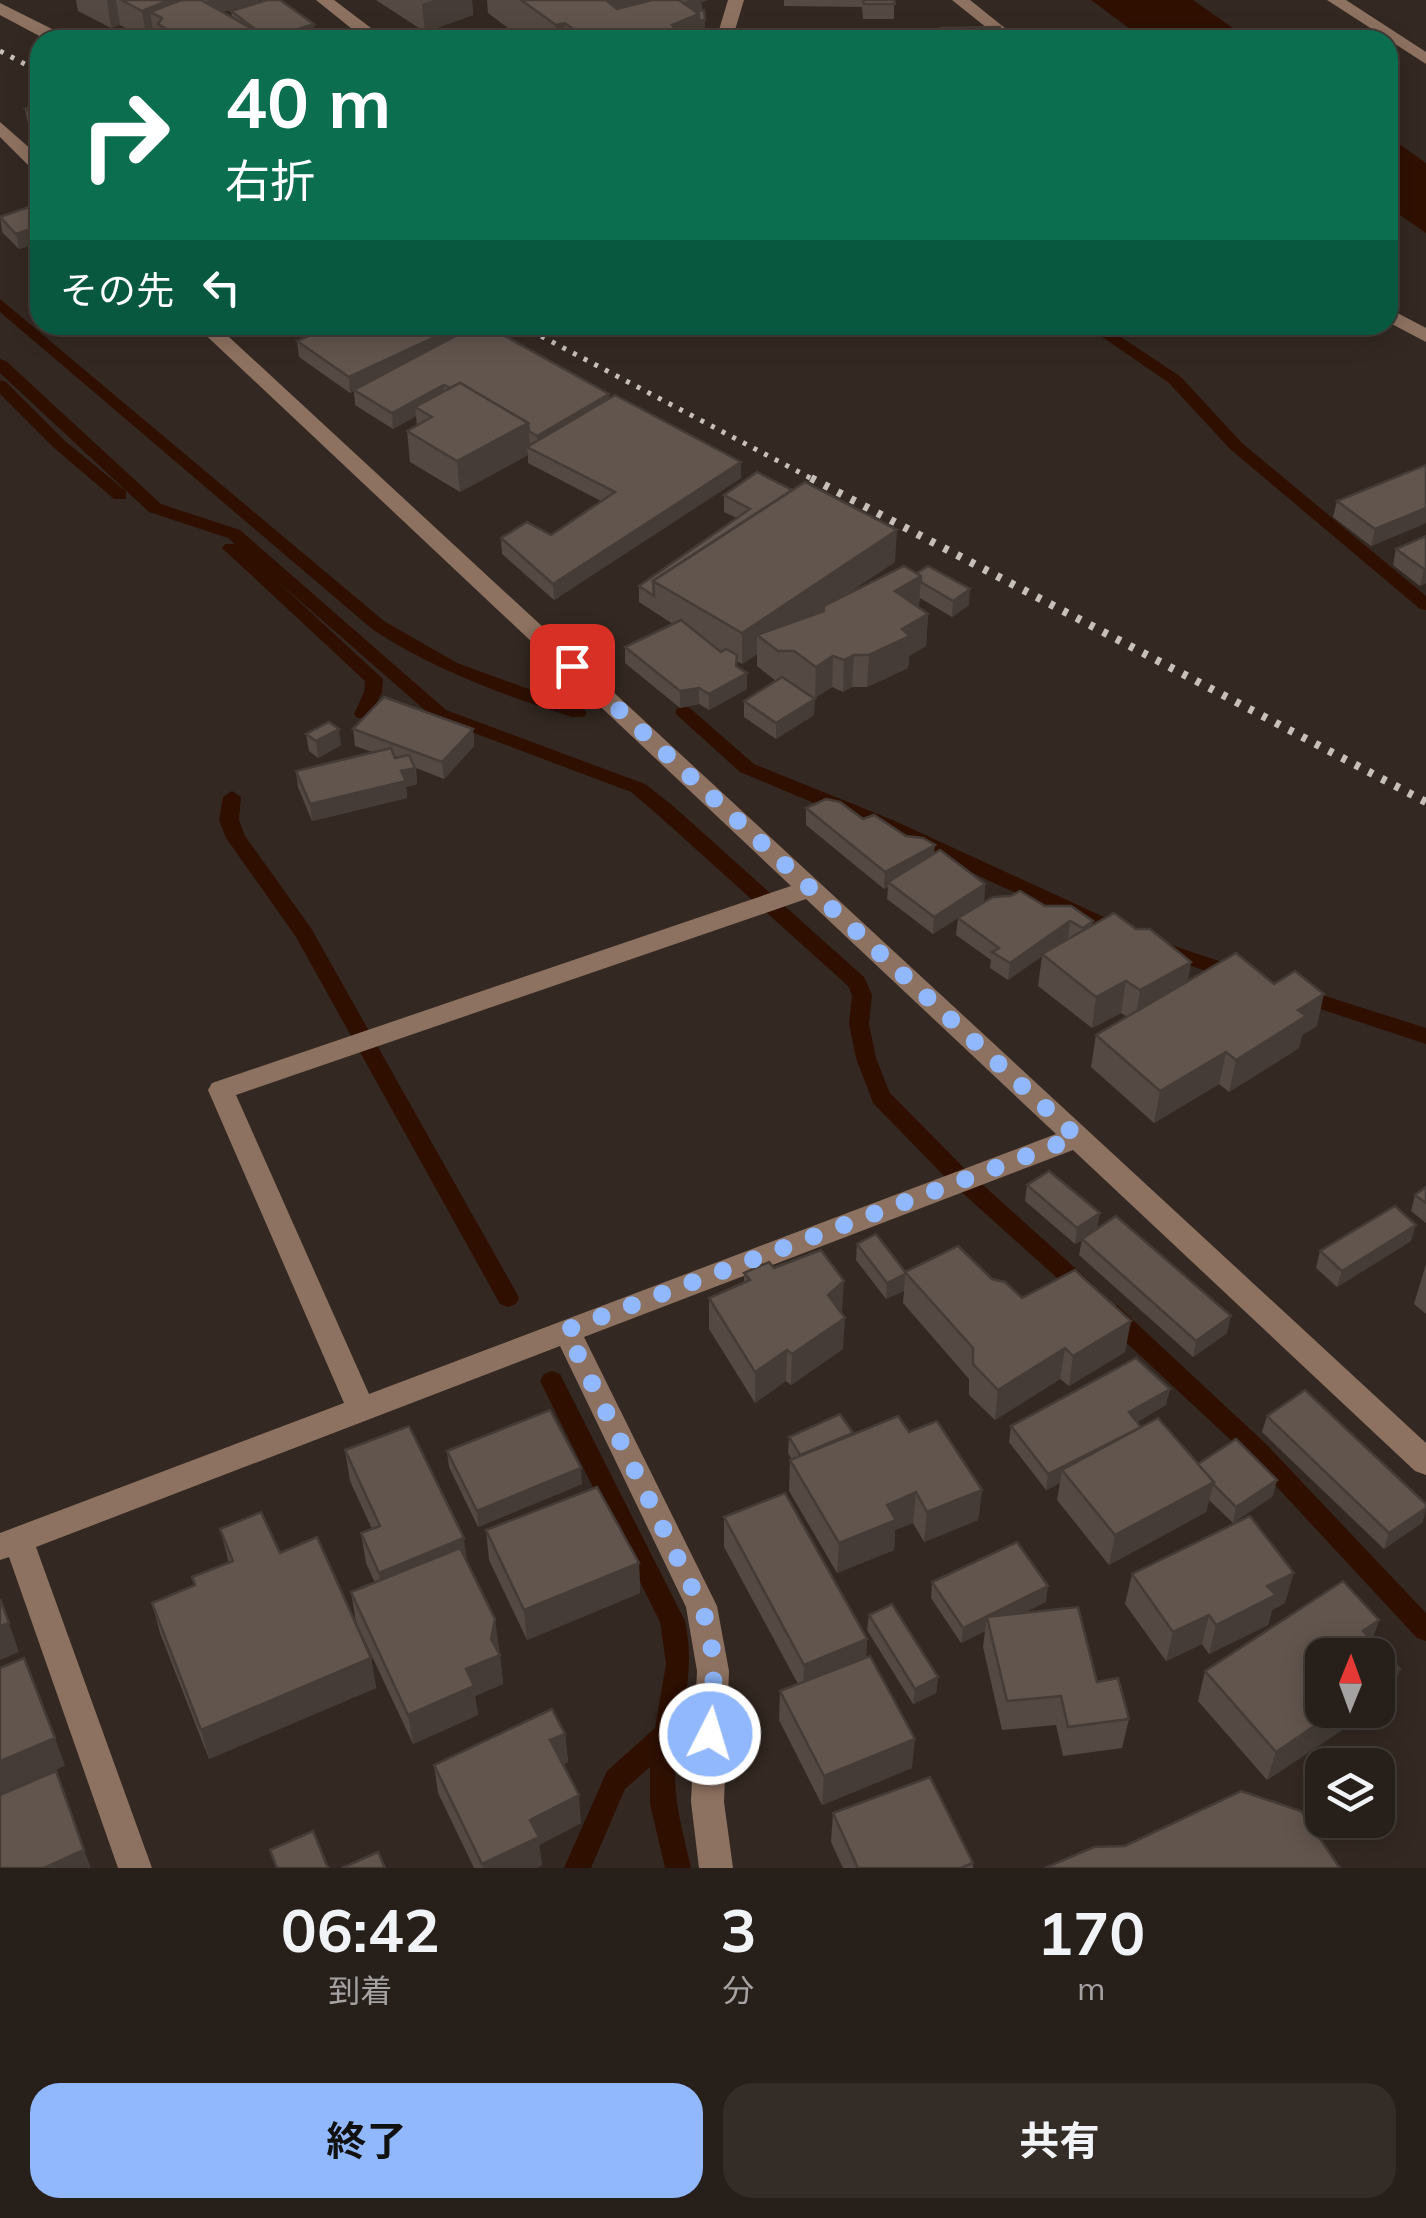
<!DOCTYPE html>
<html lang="ja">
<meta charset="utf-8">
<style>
:root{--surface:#271f1a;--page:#332c27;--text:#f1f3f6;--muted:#a4a2a2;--line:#433d39;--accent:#91b8fd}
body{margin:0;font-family:Mulish,"Noto Sans JP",sans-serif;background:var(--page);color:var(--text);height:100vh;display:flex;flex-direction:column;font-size:38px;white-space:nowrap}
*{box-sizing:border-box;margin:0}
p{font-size:32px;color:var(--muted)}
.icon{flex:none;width:55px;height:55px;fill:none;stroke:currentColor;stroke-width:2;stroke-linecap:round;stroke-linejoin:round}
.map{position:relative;height:1868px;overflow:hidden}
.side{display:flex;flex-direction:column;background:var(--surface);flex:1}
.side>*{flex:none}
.top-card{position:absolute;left:30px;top:30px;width:1368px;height:305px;border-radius:30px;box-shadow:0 5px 25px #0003,0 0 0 2px var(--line);background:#0b6e4f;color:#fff;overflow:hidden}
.needle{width:65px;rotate:1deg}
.fabs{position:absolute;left:1305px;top:1638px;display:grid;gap:20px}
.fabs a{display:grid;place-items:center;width:90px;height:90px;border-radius:20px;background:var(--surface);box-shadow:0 5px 25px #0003,0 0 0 2px var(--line);font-size:50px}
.pin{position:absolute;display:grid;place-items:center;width:85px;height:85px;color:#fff;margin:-42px;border-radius:20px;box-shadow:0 5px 15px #0006}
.me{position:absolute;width:110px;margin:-55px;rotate:5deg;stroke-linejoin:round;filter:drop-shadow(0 0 8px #0008)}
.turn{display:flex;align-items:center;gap:35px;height:210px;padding:0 30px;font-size:45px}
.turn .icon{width:130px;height:130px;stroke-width:2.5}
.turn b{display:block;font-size:70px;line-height:85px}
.then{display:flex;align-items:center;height:95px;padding:0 30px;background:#0003;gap:20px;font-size:38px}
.eta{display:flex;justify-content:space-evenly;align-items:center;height:170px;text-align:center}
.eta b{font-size:60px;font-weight:700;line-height:70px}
.primary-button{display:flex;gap:20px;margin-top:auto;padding:20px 30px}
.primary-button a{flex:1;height:115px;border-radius:30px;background:var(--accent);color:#111;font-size:40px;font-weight:700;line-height:115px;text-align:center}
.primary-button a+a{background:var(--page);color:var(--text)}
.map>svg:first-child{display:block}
.water{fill:#2f1000}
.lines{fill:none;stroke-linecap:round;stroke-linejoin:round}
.stream{fill:#2f1000;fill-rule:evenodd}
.minor{fill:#8e7261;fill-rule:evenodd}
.rail-far1{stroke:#c7bfba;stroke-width:5;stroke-dasharray:4 8;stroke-linecap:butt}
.rail{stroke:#c7bfba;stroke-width:8;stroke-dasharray:5 10;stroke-linecap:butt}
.wall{fill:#544943}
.shaded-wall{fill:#453c37}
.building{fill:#62554e;stroke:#453c37;stroke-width:2.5}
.route{stroke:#91b8fd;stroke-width:18;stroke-dasharray:0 32.4}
</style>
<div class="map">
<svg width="1426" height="1868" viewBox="0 0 1426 1868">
<rect width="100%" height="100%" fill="#342922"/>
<!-- water -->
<g class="water">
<polygon points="1091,0 1193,0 1250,40 1145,40"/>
<polygon points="1388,136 1426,163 1426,233 1388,207"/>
</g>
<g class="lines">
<!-- stream -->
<g class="stream">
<path d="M0 299 384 621 457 663 584 709 587 713 584 717H572C501 694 434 670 372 629L0 312Z"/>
<polygon points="1085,325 1103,325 1181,377 1242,443 1426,596 1426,610 1420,609 1230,449 1169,383"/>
<polygon points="0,359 6,361 161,504 240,530 446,710 645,784 672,805 864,977 872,995 869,1024 876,1058 890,1093 963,1167 1093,1284 1096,1290 1093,1296 1085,1299 1077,1296 947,1179 873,1103 856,1058 849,1024 852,995 848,986 658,815 631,792 434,718 276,580 383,679 382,692 369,718 357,718 354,714 364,692 365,681 222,548 225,544 235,544 228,538 149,512 0,373"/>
<polygon points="0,380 6,382 65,441 126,491 126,499 114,499 53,447 0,394"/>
<polygon points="684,706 690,708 754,764 895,821 1128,928 1131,933 1121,940 1114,938 881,831 740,772 678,716 675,712 678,708"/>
<polygon points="232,791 241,797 239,820 245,836 311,928 516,1292 519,1298 516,1304 508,1307 500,1304 296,937 226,838 219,820 223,797"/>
<polygon points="1162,942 1246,970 1249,975 1239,982 1155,954 1152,949"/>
<polygon points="1300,988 1426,1028 1426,1044 1293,1000 1290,995 1293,990"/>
<polygon points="1110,1304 1118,1306 1266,1444 1426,1613 1426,1641 1417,1638 1250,1458 1102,1320 1099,1313 1102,1306"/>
<path d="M552 1371 560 1374 685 1621C696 1671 681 1712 676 1760 672 1797 683 1832 691 1868H665L650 1804V1767L625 1789 591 1868H564L607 1771 655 1728 666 1664 660 1622 540 1381 544 1374Z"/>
</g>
<!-- minor -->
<g class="minor">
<polygon points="316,0 334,0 371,28 372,40 356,40 357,33"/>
<polygon points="728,0 744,0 732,40 716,40"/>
<polygon points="952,0 970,0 1020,40 1002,40"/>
<polygon points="1327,0 1346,0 1426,52 1426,64"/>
<polygon points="0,3 66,36 68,40 47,40 0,15"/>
<polygon points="0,122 40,157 40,172 34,171 0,137"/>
<polygon points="1388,308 1426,328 1426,342 1388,322"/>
<path d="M195 325H216L1426 1443V1475L1415 1471 1073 1150 584 1337 717 1606 729 1671 724 1802 733 1868H699L691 1802 697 1671 686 1607 560 1346 36 1547 152 1868H118L9 1557 0 1560V1533L344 1403 208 1090 212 1083 791 886ZM806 899 1056 1134 369 1394 236 1095Z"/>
</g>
<!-- rail-far1 -->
<g class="rail-far1">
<polyline points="0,51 40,72"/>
<polyline points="520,325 816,481"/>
</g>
<!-- rail -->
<polyline class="rail" points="811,478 1426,802"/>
</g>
<!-- wall -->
<g class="wall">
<polygon points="76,0 259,0 259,1 222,12 232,18 231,11 315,39 155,40 154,36 147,40 120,25 111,28 78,11"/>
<polygon points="376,0 472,0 473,15 425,32"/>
<polygon points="487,0 708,0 701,2 705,34 699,36 699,40 524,40 488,13"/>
<polygon points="784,0 894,0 894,19 863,19 862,7 784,6"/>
<polygon points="40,103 40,131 28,124 25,109"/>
<polygon points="40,203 40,243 19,249 2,232 0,216"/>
<polygon points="291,325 466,325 467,330 610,398 741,478 554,600 502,554 501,538 551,535 601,501 528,463 528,455 460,492 410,462 407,431 417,426 416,416 393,429 355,405 354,391 350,393 299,357 297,341 307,336"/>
<polygon points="1426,465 1426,523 1371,546 1333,517 1337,501"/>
<polygon points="724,495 895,562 842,597 904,566 969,605 952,617 920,598 918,608 928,614 926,646 909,656 908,668 867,687 852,687 843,692 832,687 815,698 790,683 814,715 776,739 744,717 744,701 776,681 757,666 757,654 742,664 737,661 737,666 747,689 709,710 699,704 680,708 625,663 625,647 673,624 639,602 639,586 737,518 724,512"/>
<polygon points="1426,536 1426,583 1420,586 1393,565 1396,549"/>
<polygon points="353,729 473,729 474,746 444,779 416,768 417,784 406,787 407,798 312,821 298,787 296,771 372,752 355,746"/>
<polygon points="306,734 341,745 318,758 309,751"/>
<polygon points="806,808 863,819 934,854 985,884 984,901 933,934 887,899 888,887 884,889 806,825"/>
<polygon points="1045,906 1093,921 1092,925 1188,981 1317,1026 1302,1035 1299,1048 1229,1092 1219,1084 1154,1123 1091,1067 1096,1035 1127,1017 1121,1013 1092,1028 1038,986 1042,956 1008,980 990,968 991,960 956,935 958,918"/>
<polygon points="1027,1185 1097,1229 1227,1333 1193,1357 1079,1255 1082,1240 1075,1244 1025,1201"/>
<polygon points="1426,1187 1426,1223 1411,1211 1415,1195"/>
<polygon points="1411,1241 1337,1287 1316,1268 1320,1251"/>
<polygon points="857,1244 905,1272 992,1279 1022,1298 1125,1352 1069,1386 1060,1379 995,1420 969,1395 969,1379 903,1303 904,1291 886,1299 856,1260"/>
<polygon points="1426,1264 1426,1314 1414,1304"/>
<polygon points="774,1268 842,1313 843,1349 791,1385 786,1381 755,1403 709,1329 709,1298 744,1283 744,1273"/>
<polygon points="1166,1405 1137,1422 1141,1427 1198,1464 1273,1496 1233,1523 1209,1500 1206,1512 1109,1565 1057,1500 1060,1483 1046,1490 1009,1442 1011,1426"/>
<polygon points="1267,1416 1423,1522 1384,1549 1262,1432"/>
<polygon points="909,1432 982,1490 978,1520 924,1542 913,1523 895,1530 894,1550 837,1573 789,1491 790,1460 792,1460 788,1453 789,1437"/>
<polygon points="345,1450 467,1563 499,1648 503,1684 475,1696 478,1715 413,1744 356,1622 351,1592 375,1583 366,1563 361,1533 372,1529 350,1481"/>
<polygon points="447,1451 582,1484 478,1527 449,1467"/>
<polygon points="724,1517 867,1639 866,1657 912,1768 822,1805 779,1720 780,1691 798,1684 724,1547"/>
<polygon points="220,1529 280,1553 371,1658 376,1688 209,1759 160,1633 152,1603 194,1586 192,1577 229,1563"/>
<polygon points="486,1530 639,1563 640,1593 527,1640 489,1560"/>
<polygon points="1132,1574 1285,1603 1272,1610 1268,1625 1209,1654 1202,1644 1166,1661 1125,1604"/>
<polygon points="932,1582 1046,1602 1021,1614 1097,1682 1129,1719 1122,1748 1063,1756 1056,1725 1002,1730 983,1647 985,1631 961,1643 931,1598"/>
<polygon points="869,1615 938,1677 936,1693 913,1704 867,1630"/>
<polygon points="1379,1620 1372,1640 1400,1669 1389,1698 1322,1710 1372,1710 1267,1780 1198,1701 1205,1671"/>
<polygon points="565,1734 568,1762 563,1764 581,1823 539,1845 542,1865 536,1868 474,1868 438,1793 434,1765"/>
<polygon points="833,1813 973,1863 973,1868 843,1868 831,1842"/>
</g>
<!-- shaded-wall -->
<g class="shaded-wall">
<polygon points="107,0 116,0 120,25 111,28"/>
<polygon points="167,0 189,0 162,18 150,12 154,36 147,40 142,11"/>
<polygon points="210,0 259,0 259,1 205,17 203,2"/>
<polygon points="433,0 472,0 473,15 425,32 422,4"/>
<polygon points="588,0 648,0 648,8 589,23"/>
<polygon points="689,0 708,0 701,2 701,11 670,20 669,6"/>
<polygon points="699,14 705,20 705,34 699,36 699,40 648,40 672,25"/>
<polygon points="565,23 565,40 556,40 556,25"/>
<polygon points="314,24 315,39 268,40 268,39"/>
<polygon points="256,31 257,40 234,40"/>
<polygon points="40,226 40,243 19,249 16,234"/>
<polygon points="461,325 466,325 467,339 350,393 349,377"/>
<polygon points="444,385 445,401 415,407 416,416 393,429 392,413"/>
<polygon points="609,394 610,409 538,452 537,436"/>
<polygon points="528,423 530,448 527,447 528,455 460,492 457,461"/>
<polygon points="741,462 741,478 554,600 553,584"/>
<polygon points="1426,508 1426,523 1371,546 1375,529"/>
<polygon points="897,530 895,562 771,645 757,635 757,654 742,664 742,633"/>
<polygon points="1426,568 1426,583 1420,586 1424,569"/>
<polygon points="921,576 919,607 893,622 895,591"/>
<polygon points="970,589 969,605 952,617 953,601"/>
<polygon points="928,614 926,646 909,656 908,668 867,687 869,655 902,629"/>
<polygon points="854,655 852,687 843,692 844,660"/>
<polygon points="833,656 832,687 815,698 816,667"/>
<polygon points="747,673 747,689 709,710 709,694"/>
<polygon points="699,688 699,704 680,708 680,691"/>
<polygon points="815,699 814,715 776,739 776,723"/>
<polygon points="339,729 341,745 318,758 316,741"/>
<polygon points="473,729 474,746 444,779 442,762"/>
<polygon points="415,768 417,784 406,787 407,798 312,821 310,804 401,771"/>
<polygon points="935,845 933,862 888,882 888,887 884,889 885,872"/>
<polygon points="985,884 984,901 933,934 934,917"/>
<polygon points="1070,921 1068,938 1008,980 1010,963"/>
<polygon points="1191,962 1186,994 1135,1021 1140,990"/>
<polygon points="1126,981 1121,1013 1092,1028 1096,997"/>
<polygon points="1324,994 1317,1026 1302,1035 1299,1048 1229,1092 1236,1060 1298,1010"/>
<polygon points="1226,1052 1219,1084 1154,1123 1160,1091"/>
<polygon points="1100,1213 1097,1229 1075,1244 1077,1228"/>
<polygon points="1416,1225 1411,1241 1337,1287 1342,1271"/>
<polygon points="905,1274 904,1291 886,1299 887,1283"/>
<polygon points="844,1281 842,1313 827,1326 828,1295"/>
<polygon points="1231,1316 1227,1333 1193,1357 1196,1341"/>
<polygon points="845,1318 843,1349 791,1385 792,1354"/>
<polygon points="1131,1321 1125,1352 1069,1386 1073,1356"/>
<polygon points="1065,1348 1060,1379 995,1420 998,1390"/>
<polygon points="787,1350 786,1381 755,1403 755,1372"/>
<polygon points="1170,1389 1166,1405 1126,1428 1129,1412"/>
<polygon points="1142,1428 1062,1470 1060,1483 1046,1490 1048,1474"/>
<polygon points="581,1468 582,1484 478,1527 477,1511"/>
<polygon points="1277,1480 1273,1496 1233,1523 1236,1507"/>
<polygon points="1214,1482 1206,1512 1109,1565 1115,1535"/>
<polygon points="982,1490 978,1520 924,1542 927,1512"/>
<polygon points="916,1492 913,1523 895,1530 894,1550 837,1573 839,1543 887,1505"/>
<polygon points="1426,1508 1423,1522 1384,1549 1389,1533"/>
<polygon points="464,1538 468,1569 384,1603 379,1573"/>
<polygon points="639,1563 640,1593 527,1640 524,1610"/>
<polygon points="1294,1573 1285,1603 1272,1610 1268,1625 1209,1654 1216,1625 1267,1586"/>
<polygon points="1048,1586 1046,1602 990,1629 987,1617 985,1631 961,1643 963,1628"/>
<polygon points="1209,1615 1202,1644 1166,1661 1173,1632"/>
<polygon points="495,1619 499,1648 497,1656 500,1655 503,1684 475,1696 478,1715 413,1744 408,1715 466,1669 491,1639"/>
<polygon points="1379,1620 1369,1649 1363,1631"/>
<polygon points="9,1623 19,1652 0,1660 0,1626"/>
<polygon points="867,1639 865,1668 803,1694 804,1665"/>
<polygon points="371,1658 376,1688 209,1759 201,1730"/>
<polygon points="1400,1669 1389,1698 1378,1706 1378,1684"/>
<polygon points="938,1677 936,1693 913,1704 915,1689"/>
<polygon points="1338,1710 1372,1710 1267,1780 1276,1752"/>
<polygon points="565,1734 568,1762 553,1769 550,1740"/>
<polygon points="55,1738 65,1766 0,1794 0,1761"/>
<polygon points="915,1739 912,1768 822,1805 824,1776"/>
<polygon points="579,1795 581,1823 539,1845 542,1865 536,1868 483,1868 482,1864 530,1820"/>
<polygon points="84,1850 91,1868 44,1868"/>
</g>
<!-- building -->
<g class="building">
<polygon points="121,0 170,0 142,11"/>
<polygon points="181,0 201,0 256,31 234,40 197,40 193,38 185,40 158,24 162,18 150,12"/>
<polygon points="267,0 280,0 314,24 268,39 231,11"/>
<polygon points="521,0 606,0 617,9 652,0 679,0 699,14 672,25 677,31 648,40 587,40 565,23 556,25"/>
<polygon points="863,0 894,0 895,4 864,4"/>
<polygon points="704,10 705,20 699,21 699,14 696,12"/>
<polygon points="1000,27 1003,40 944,40 941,28"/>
<polygon points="40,103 40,117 25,109"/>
<polygon points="40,203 40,226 16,234 0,217"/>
<polygon points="312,325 461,325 349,377 297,341 320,331"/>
<polygon points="476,325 485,325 609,394 537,436 529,431 528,423 460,383 450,388 444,385 392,413 354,390"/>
<polygon points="460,383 528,423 457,461 407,431 432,417 415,407"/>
<polygon points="615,395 741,462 553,584 501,538 527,522 551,535 615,492 527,447"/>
<polygon points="1426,465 1426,508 1375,529 1337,501"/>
<polygon points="757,472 792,490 653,581 654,596 639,586 750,509 724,495"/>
<polygon points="805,482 897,530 742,633 653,581"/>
<polygon points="1426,536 1426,568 1424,569 1396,549"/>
<polygon points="904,566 921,576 895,591 928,614 902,629 910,636 869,655 854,655 844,660 833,656 816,667 794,651 778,651 757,635 824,611 824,606"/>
<polygon points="928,566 970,589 953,601 921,582 921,576 917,573"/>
<polygon points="681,620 721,652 726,649 737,655 736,666 747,673 709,694 699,688 680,691 625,647"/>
<polygon points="782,677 815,699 776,723 744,701"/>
<polygon points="384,697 473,729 442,762 353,729"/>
<polygon points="329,722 339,729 316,741 306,734"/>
<polygon points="391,748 395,758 409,755 415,768 401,771 406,781 310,804 296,771"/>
<polygon points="826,799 840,802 863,819 874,815 906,836 923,838 935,845 885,872 806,808"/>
<polygon points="940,850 985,884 934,917 888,882"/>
<polygon points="1020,891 1045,906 1071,906 1093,921 1083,928 1070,921 1010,963 992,952 999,948 958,918 993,897 1011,896"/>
<polygon points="1114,913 1136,929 1150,929 1191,962 1140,990 1126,981 1096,997 1042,954"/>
<polygon points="1236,953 1274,984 1295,971 1324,994 1298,1010 1306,1016 1236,1060 1226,1052 1160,1091 1096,1035"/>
<polygon points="1049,1171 1100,1213 1077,1228 1027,1185"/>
<polygon points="1426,1187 1426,1203 1415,1195"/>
<polygon points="1395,1206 1416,1225 1342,1271 1320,1251"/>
<polygon points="1116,1216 1231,1316 1196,1341 1082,1239"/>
<polygon points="876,1234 906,1273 905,1274 887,1283 857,1244"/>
<polygon points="958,1246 992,1279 1005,1282 1022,1298 1075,1270 1131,1321 1073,1356 1065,1348 998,1390 973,1364 973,1348 905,1272"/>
<polygon points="821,1250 844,1281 828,1295 845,1318 792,1354 787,1350 755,1372 709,1298 750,1280 744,1273 769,1262 774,1268"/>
<polygon points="1136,1358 1170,1389 1129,1412 1141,1427 1048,1474 1011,1426"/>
<polygon points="1305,1390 1426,1504 1426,1508 1389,1533 1267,1416"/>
<polygon points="550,1410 581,1468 477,1511 447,1451"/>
<polygon points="840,1414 853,1433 800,1455 789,1437"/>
<polygon points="898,1416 909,1432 937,1421 982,1490 927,1512 916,1492 887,1505 896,1520 839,1543 790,1460"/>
<polygon points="1158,1418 1214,1482 1115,1535 1062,1470"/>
<polygon points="409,1426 464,1538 379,1573 361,1533 380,1526 345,1450"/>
<polygon points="1236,1439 1277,1480 1236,1507 1212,1483 1214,1482 1198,1464"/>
<polygon points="597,1487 639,1563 524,1610 486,1530"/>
<polygon points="785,1493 867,1639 804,1665 724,1517"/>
<polygon points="261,1512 280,1553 317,1537 371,1658 201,1730 152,1603 195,1585 192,1577 233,1561 220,1529"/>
<polygon points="1250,1516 1294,1573 1267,1586 1276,1595 1216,1625 1209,1615 1173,1632 1132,1574"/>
<polygon points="1017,1542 1048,1586 963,1628 932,1582"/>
<polygon points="460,1548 495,1619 491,1639 500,1655 466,1669 474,1686 408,1715 351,1592"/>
<polygon points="1343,1581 1379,1620 1363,1631 1400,1669 1378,1684 1378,1655 1322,1655 1322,1710 1338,1710 1276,1752 1205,1671"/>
<polygon points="0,1599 9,1623 0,1626"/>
<polygon points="892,1604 938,1677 915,1689 869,1615"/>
<polygon points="1078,1607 1097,1682 1118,1678 1129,1719 1068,1727 1061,1696 1007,1701 987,1617"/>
<polygon points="870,1656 915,1739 824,1776 780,1691"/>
<polygon points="24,1658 55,1738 0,1761 0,1668"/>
<polygon points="552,1709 565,1734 550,1740 579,1795 530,1820 539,1837 482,1864 434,1765"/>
<polygon points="56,1771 84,1850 44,1868 0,1868 0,1795"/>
<polygon points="930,1777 973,1863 961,1868 858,1868 833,1813"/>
<polygon points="1241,1791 1301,1811 1340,1868 1045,1868 1094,1847 1125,1846"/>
<polygon points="313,1831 328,1868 277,1868 270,1850"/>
<polygon points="378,1852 385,1868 342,1868"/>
</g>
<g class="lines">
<!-- route -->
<path class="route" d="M572 666 1077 1137 566 1330 701 1606C718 1651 714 1688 710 1734"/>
</g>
</svg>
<div class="fabs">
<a><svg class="needle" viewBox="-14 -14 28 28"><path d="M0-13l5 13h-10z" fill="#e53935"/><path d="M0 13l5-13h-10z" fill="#a4a2a2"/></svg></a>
<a><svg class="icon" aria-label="layers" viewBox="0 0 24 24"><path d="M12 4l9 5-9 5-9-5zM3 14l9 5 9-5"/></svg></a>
</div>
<div class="pin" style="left:572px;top:666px;background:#d93025"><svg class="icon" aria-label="arrive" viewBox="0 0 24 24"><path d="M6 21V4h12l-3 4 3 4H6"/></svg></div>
<svg class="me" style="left:710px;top:1734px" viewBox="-20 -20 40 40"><circle r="17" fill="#91b8fd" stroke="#fff" stroke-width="3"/><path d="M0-11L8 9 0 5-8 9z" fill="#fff"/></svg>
<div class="top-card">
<div class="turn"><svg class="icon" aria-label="right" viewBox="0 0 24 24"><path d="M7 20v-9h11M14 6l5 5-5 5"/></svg><div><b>40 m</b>右折</div></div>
<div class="then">その先<svg class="icon" aria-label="left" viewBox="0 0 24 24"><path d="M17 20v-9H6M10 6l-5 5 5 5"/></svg></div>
</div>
</div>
<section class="side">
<div class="eta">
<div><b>06:42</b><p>到着</p></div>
<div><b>3</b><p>分</p></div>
<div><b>170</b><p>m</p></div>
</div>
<div class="primary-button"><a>終了</a><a>共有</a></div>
</section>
